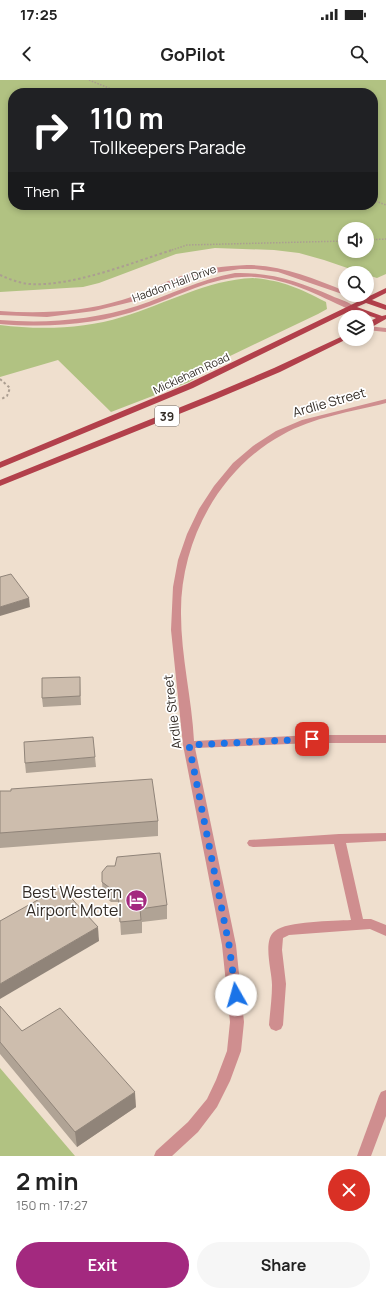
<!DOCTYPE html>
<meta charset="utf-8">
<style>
:root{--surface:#fff;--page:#f6f6f6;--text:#222;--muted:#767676;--accent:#a3297f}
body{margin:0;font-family:Manrope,sans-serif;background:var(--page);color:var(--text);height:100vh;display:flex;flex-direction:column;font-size:15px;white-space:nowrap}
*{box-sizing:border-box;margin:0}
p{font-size:13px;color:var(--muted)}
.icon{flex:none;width:22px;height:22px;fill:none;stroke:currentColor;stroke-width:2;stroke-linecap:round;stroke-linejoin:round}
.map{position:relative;height:1076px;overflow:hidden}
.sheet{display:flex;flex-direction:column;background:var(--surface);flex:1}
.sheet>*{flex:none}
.banner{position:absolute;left:8px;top:8px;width:370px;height:122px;border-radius:16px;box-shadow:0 2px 6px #0003;background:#202124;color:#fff;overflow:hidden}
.tools{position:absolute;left:338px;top:142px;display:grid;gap:8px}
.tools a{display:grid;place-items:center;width:36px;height:36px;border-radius:50%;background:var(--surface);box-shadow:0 2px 6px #0003;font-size:20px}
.pin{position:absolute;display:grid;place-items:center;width:34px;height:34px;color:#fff;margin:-17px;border-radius:8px;box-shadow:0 2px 6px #0006}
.me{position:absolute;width:44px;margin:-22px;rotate:353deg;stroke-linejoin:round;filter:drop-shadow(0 0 3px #0008)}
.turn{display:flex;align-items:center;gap:14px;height:84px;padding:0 16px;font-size:18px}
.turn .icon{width:52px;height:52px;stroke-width:2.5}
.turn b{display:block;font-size:28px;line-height:34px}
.then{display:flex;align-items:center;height:38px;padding:0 16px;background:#0003;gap:8px;font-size:15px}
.round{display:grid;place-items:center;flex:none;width:42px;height:42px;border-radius:21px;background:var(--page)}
.head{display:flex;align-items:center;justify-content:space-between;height:68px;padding:0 16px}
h1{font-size:24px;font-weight:700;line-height:30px}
.cta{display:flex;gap:8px;margin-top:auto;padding:8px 16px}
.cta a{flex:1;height:46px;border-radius:24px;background:var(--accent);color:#fff;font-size:16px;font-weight:700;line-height:46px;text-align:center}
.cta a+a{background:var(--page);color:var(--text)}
.status{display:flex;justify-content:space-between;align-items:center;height:28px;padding:0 20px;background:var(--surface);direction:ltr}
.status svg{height:11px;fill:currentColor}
header{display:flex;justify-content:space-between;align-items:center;height:52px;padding:0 16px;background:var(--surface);font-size:18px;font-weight:700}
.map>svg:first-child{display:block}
.green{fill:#b1c282;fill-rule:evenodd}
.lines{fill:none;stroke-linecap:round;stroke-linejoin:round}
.path-far1{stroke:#ab9e91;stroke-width:1.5;stroke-dasharray:1.5 1.5;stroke-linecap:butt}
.path{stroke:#ab9e91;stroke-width:2;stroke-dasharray:2.5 2.5;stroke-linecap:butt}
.minor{fill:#cf8e8f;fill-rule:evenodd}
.major{fill:#b2404b;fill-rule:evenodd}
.wall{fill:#b0a395}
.shaded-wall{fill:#908479}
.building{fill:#cdbdad;stroke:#908479}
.route{stroke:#1a73e8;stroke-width:7;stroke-dasharray:0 12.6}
.labels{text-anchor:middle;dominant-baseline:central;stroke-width:3.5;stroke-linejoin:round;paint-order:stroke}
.far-street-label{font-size:11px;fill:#332c26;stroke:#fff}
.shield{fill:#fff;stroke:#706b67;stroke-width:1}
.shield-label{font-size:12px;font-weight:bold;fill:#332c26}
.street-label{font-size:13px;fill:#332c26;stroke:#fff}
.near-poi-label{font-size:16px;fill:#332c26;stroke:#fff;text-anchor:end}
</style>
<div class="status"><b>17:25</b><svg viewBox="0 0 49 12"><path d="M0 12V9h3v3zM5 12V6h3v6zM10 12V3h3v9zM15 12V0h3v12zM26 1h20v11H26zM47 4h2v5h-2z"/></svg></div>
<header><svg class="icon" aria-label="back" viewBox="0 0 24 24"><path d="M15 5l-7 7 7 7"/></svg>GoPilot<svg class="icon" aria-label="search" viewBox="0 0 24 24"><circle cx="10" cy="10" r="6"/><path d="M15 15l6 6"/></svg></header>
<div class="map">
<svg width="386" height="1076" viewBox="0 0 386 1076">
<rect width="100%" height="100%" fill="#efdfce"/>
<!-- green -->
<g class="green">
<path d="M0 0H386V194L377 198 367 195V193H362L324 180 299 173 274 170 215 168 176 174 99 203 83 207 0 212ZM13 13H373V125H13ZM345 149H367V171H345Z"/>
<path d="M253 198C284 201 298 208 326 222L327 229 318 234 228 277 189 302 111 332 58 280 0 297V245C39 250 84 249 122 237 166 224 206 200 253 198Z"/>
<polygon points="0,988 75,1076 0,1076"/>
</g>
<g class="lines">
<!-- path-far1 -->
<g class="path-far1">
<polyline points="89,0 121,13"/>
<polyline points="373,120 386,125"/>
<polyline points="367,160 386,159"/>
<polyline points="169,171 187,165 345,161"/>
</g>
<!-- path -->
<g class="path">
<path d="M0 195C9 199 19 203 29 204 72 207 131 183 172 170"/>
<polyline points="0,299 10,308 7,316 0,320"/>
</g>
<!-- minor -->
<g class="minor">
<path d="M247 185C282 185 313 198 345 211V215L278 192 255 189H240L196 196 135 221 94 231 47 237 0 235V231C41 234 82 232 122 220 143 214 163 202 184 195 204 188 226 186 247 185Z"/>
<path d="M235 193C271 192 300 202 332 216 339 219 349 222 355 227L354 229H348C318 215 288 199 254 197 214 195 180 216 144 228 98 245 48 248 0 244V240C46 244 92 240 137 226 170 215 200 199 235 193Z"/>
<polygon points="348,215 359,215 370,220 366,222"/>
<polygon points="367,246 386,248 386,252 367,250"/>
<path d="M386 319V323C351 332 313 337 282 355 218 390 180 463 181 534 181 577 192 619 194 661L312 655H386V663H312L195 668 236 865 244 942 241 971 230 1001 217 1027 198 1052 172 1076H154L156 1071 188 1042 207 1019 216 1000 227 971 230 942 222 865 183 665 171 550 173 507 178 480 187 454 199 429 214 406 233 383 253 366 276 351 302 340Z"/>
<path d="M386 753V761L346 763 363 839H371L386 845V856L370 849 289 855 283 858 282 870 286 904 283 945 281 949 276 951 271 949 269 945C270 932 272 918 272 905 272 891 262 860 275 851 287 841 333 841 351 840L334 764 253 767 249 766 247 763 249 760 339 754Z"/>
<polygon points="386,1010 386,1036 371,1076 357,1076 379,1016 381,1012"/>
</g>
<!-- major -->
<g class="major">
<polygon points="386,208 386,213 372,220 386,225 386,230 366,223 357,227 382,236 386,235 386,239 370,248 367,248 367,243 376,238 352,230 193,308 0,388 0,382 187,304"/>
<polygon points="345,255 345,259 347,259 280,292 214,320 0,406 0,400 208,316 274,288"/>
</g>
</g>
<!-- wall -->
<g class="wall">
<polygon points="80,597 81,625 43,627 42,618"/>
<polygon points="95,677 96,687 26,693 25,683"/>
<polygon points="0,711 158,741 158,756 0,768"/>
<polygon points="102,802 167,825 167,839 142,842 142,853 121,855 119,822 111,822 103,815"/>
<polygon points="0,926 22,951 136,1027 77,1067 0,974"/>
</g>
<!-- shaded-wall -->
<g class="shaded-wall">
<polygon points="29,518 30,527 0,536 0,527"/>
<polygon points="98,847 99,861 0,919 0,904"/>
<polygon points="135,1012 136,1027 77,1067 75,1052"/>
</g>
<!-- building -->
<g class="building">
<polygon points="11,494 29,518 0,527 0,497"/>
<polygon points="80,597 80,616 42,618 42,598"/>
<polygon points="93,657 95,677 25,683 24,662"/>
<polygon points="152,699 158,741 0,753 0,711 11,711 11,709"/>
<polygon points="160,773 167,825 140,829 141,840 120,842 118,809 110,808 102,802 102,792 107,786 115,786 117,777"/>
<polygon points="61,807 98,847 0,904 0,841"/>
<polygon points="0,926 22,951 60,928 135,1012 75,1052 0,962"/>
</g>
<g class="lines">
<!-- route -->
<polyline class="route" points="236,915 229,865 189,665 312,659"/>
</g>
<!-- icons -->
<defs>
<symbol id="hotel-disc" viewBox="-11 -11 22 22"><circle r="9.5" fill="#a3297f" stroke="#fff"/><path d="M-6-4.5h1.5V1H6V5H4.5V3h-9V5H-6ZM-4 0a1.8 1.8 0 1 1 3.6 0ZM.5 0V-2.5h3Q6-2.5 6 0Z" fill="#fff"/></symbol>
</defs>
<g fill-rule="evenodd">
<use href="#hotel-disc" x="124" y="808" width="25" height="25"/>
</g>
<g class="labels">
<!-- far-street labels -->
<g class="far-street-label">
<text transform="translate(174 203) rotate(-20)">Haddon Hall Drive</text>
<text transform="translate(191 293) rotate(-25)">Mickleham Road</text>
</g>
<!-- shield labels -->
<rect class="shield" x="155" y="326" width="24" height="20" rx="3"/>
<g class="shield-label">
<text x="167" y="336">39</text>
</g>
<!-- street labels -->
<g class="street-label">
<text transform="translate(329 322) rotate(-16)">Ardlie Street</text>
<text transform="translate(172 632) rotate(-97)">Ardlie Street</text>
</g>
<!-- near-poi labels -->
<g class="near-poi-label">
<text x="122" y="812">Best Western<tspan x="122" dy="18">Airport Motel</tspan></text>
</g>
</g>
</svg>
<div class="tools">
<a><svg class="icon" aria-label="sound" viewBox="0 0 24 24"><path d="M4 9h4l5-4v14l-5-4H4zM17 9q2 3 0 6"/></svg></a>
<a><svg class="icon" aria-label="search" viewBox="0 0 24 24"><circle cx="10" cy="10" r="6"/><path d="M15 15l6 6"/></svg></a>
<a><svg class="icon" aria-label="layers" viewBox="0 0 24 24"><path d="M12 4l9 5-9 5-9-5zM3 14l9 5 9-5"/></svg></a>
</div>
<div class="pin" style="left:312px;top:659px;background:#d93025"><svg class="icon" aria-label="arrive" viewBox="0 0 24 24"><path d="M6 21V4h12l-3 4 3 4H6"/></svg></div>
<svg class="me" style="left:236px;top:915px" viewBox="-20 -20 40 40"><circle r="19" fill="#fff"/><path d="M0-13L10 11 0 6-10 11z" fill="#1a73e8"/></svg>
<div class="banner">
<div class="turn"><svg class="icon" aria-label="right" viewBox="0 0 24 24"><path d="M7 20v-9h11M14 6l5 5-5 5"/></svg><div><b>110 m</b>Tollkeepers Parade</div></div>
<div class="then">Then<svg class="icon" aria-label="arrive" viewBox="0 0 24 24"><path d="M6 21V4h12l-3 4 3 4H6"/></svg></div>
</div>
</div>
<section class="sheet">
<div class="head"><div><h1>2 min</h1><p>150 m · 17:27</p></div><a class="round" style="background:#d93025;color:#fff"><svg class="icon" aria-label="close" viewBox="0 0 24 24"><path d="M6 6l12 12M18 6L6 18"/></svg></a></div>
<div class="cta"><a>Exit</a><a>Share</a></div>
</section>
